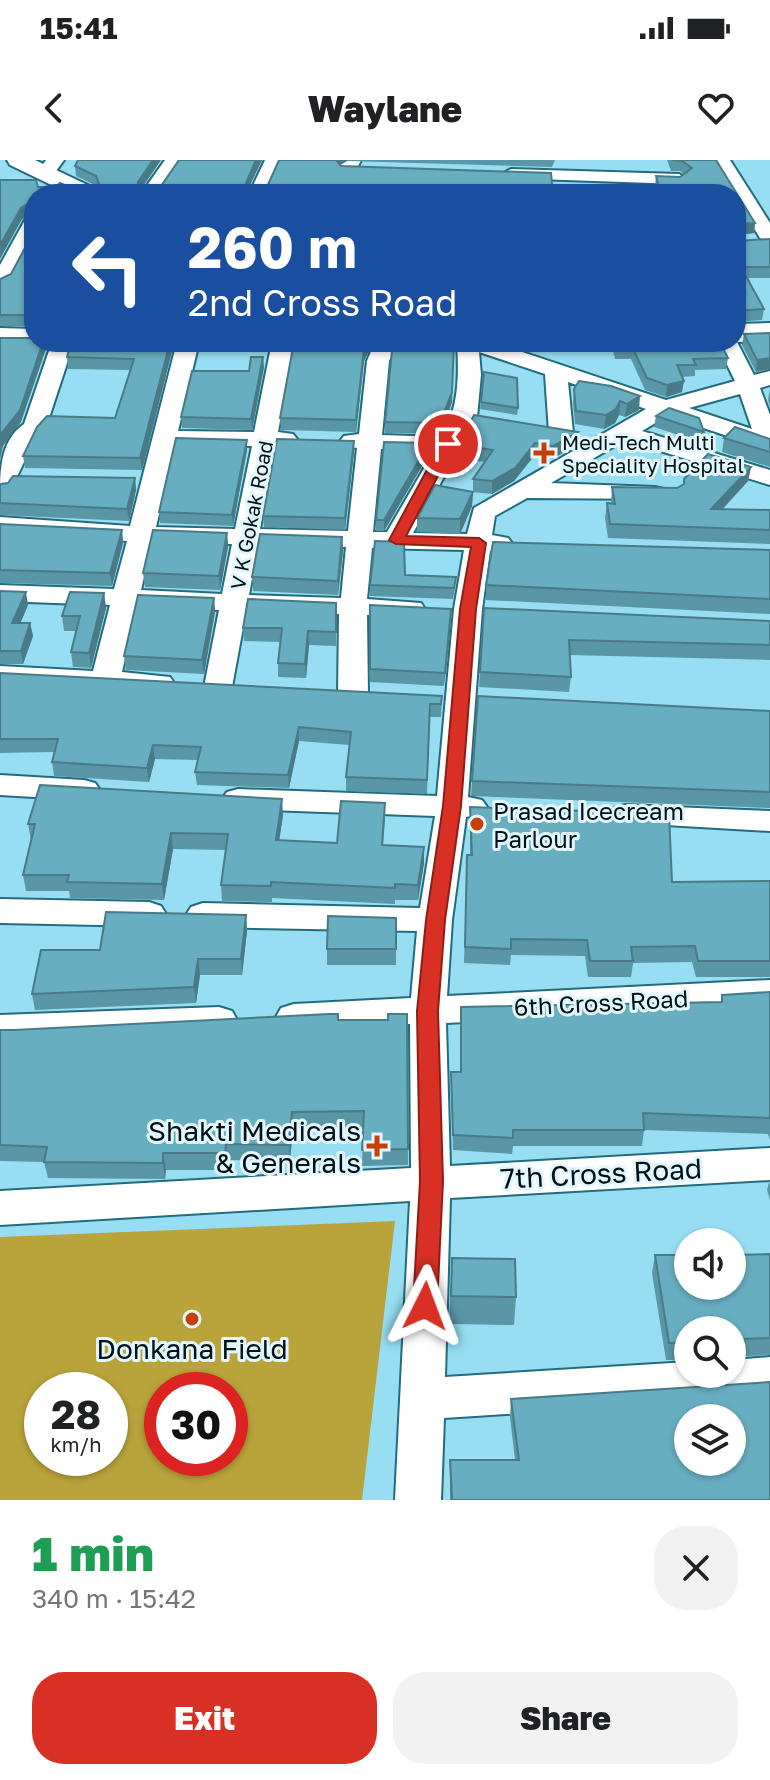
<!DOCTYPE html>
<meta charset="utf-8">
<style>
:root{--surface:#fff;--page:#f2f2f2;--text:#202124;--muted:#757577;--accent:#d93025}
body{margin:0;font-family:"Golos Text",sans-serif;background:var(--page);color:var(--text);height:100vh;display:flex;flex-direction:column;font-size:30px;white-space:nowrap}
*{box-sizing:border-box;margin:0}
p{font-size:26px;color:var(--muted)}
.icon{flex:none;width:44px;height:44px;fill:none;stroke:currentColor;stroke-width:2;stroke-linecap:round;stroke-linejoin:round}
.map{position:relative;height:1340px;overflow:hidden}
.panel{display:flex;flex-direction:column;background:var(--surface);flex:1}
.panel>*{flex:none}
.guide{position:absolute;left:24px;top:24px;width:722px;height:168px;border-radius:32px;box-shadow:0 2px 6px #0004;background:#1a4fa0;color:#fff;overflow:hidden}
.tools{position:absolute;left:674px;top:1068px;display:grid;gap:16px}
.tools a{display:grid;place-items:center;width:72px;height:72px;border-radius:50%;background:var(--surface);box-shadow:0 2px 6px #0004;font-size:40px}
.speed{position:absolute;left:24px;top:1212px;display:flex;gap:16px;font-size:40px;font-weight:700;text-align:center}
.speed>*{display:grid;place-content:center;width:104px;height:104px;border-radius:50%;background:var(--surface);box-shadow:0 2px 6px #0004;line-height:1}
.speed small{font-size:20px;font-weight:400}
.speed .limit{border:12px solid #d22;background:#fff;color:#111}
.pin{position:absolute;display:grid;place-items:center;width:68px;height:68px;color:#fff;margin:-34px;border:4px solid #fff;border-radius:50%;box-shadow:0 2px 8px #0007}
.me{position:absolute;width:88px;margin:-44px;rotate:3deg;stroke-linejoin:round;filter:drop-shadow(0 0 6px #0008)}
.turn{display:flex;align-items:center;gap:28px;height:168px;padding:0 32px;font-size:36px}
.turn .icon{width:104px;height:104px;stroke-width:2.5}
.turn b{display:block;font-size:56px;line-height:68px}
.round{display:grid;place-items:center;flex:none;width:84px;height:84px;border-radius:32px;background:var(--page)}
.head{display:flex;align-items:center;justify-content:space-between;height:136px;padding:0 32px}
h1{font-size:48px;font-weight:800;line-height:60px;color:#1e9e55}
.cta{display:flex;gap:16px;margin-top:auto;padding:16px 32px}
.cta a{flex:1;height:92px;border-radius:32px;background:var(--accent);color:#fff;font-size:32px;font-weight:800;line-height:92px;text-align:center}
.cta a+a{background:var(--page);color:var(--text)}
.status{display:flex;justify-content:space-between;align-items:center;height:56px;padding:0 40px;background:var(--surface);direction:ltr}
.status svg{height:22px;fill:currentColor}
header{display:flex;justify-content:space-between;align-items:center;height:104px;padding:0 32px;background:var(--surface);font-size:36px;font-weight:800}
.map>svg:first-child{display:block}
.green{fill:#b9a33b;fill-rule:evenodd}
.lines{fill:none;stroke-linecap:round;stroke-linejoin:round}
.minor-casing{stroke:#226c7e;stroke-width:4}
.tertiary-casing{stroke:#226c7e;stroke-width:4}
.secondary-casing{stroke:#226c7e;stroke-width:4}
.minor{fill:#fff;fill-rule:evenodd}
.tertiary{fill:#fff;fill-rule:evenodd}
.secondary{fill:#fff;fill-rule:evenodd}
.wall{fill:#5996a6}
.shaded-wall{fill:#497a87}
.building{fill:#68aec1;stroke:#497a87;stroke-width:2;fill-rule:evenodd}
.route{fill:#d93025;stroke:#8d1f18;stroke-width:2}
.poi-dot{fill:#c63f09;stroke:#e2f6fc;stroke-width:3}
.labels{text-anchor:middle;dominant-baseline:central;stroke-width:6;stroke-linejoin:round;paint-order:stroke}
.far-poi-label{font-size:20px;fill:#001218;stroke:#e2f6fc;text-anchor:start}
.far-street-label{font-size:20px;fill:#001218;stroke:#e2f6fc}
.poi-label{font-size:24px;fill:#001218;stroke:#e2f6fc;text-anchor:start}
.street-label{font-size:24px;fill:#001218;stroke:#e2f6fc}
.near-poi-label{font-size:28px;fill:#001218;stroke:#e2f6fc;text-anchor:end}
.near-street-label{font-size:28px;fill:#001218;stroke:#e2f6fc}
</style>
<div class="status"><b>15:41</b><svg viewBox="0 0 49 12"><path d="M0 12V9h3v3zM5 12V6h3v6zM10 12V3h3v9zM15 12V0h3v12zM26 1h20v11H26zM47 4h2v5h-2z"/></svg></div>
<header><svg class="icon" aria-label="back" viewBox="0 0 24 24"><path d="M15 5l-7 7 7 7"/></svg>Waylane<svg class="icon" aria-label="heart" viewBox="0 0 24 24"><path d="M12 20l-8-8c-3-5 5-10 8-4 3-6 11-1 8 4z"/></svg></header>
<div class="map">
<svg width="770" height="1340" viewBox="0 0 770 1340">
<rect width="100%" height="100%" fill="#97def2"/>
<!-- green -->
<path class="green" d="M395 1061 362 1340H0V1077ZM42 1230H110V1298H42ZM162 1230H230V1298H162Z"/>
<g class="lines">
<defs>
<g id="minor">
<polygon points="46,0 64,0 51,18 45,19 36,14"/>
<polygon points="165,0 183,0 159,34 141,34"/>
<polygon points="265,0 283,0 267,34 249,34"/>
<polygon points="343,0 361,0 345,34 327,34"/>
<polygon points="712,0 730,0 770,63 770,84 760,78"/>
<polygon points="511,9 679,14 688,19 679,24 505,18 502,14"/>
<polygon points="34,54 34,78 10,124 0,130 0,105 25,60"/>
<path d="M736 180 754 215 770 211V225L760 228 770 255V290L667 256 642 271 770 310V325L625 280 551 323 655 327 664 329 667 334 664 339 527 338 495 356 492 375 508 378 512 383 508 388 490 391 482 449 468 637 482 640 487 647 482 654 466 657 452 760 447 836 770 820V846L446 863 450 1006 770 988V1020L450 1038 445 1217 688 1202V1214H732V1200L770 1197V1237L444 1258 441 1340H395L410 1041 0 1065V1031L411 1008 410 864 294 870 281 866 276 857 281 848 294 844 411 838 417 771 203 767 191 763 186 755 191 747 203 743 420 748 435 656 238 649 227 646 222 639 227 632 238 629 437 636 454 449 464 390 372 388 367 439 421 443 425 449 421 455H367L368 535 363 541 353 544 343 541 338 535 339 454 246 451 232 527 228 533 218 536 208 533 204 527 219 450 137 446 122 512 170 517 174 523 170 529 160 532 0 524V506L93 511 110 445 0 441V425L114 429 127 381 0 373V357L130 366 177 182H199L178 271 254 272 272 182H294L278 272 293 274 297 279 293 284 275 286 260 369 348 371 357 288 344 286 340 281 344 276 359 274 367 201 375 182H397L389 201 382 275 442 277C459 247 459 216 457 182H492L666 240 735 221 716 182H736ZM479 192 545 214 549 273 553 278H569L573 273 568 222 646 249 474 348 467 374 413 373 477 257 481 215ZM740 234 752 269 689 248ZM175 285 252 286 235 369 156 367ZM381 289 434 291 387 372H373ZM152 382 232 384 222 434 141 430ZM258 385 346 387 341 438 249 435Z"/>
<path d="M52 182H74L46 267 36 277 12 327 9 332 0 334C0 309 1 280 24 264Z"/>
<polygon points="0,615 84,620 95,623 100,630 95,637 84,640 0,635"/>
<polygon points="625,645 770,651 770,671 614,662 609,655 614,648"/>
<polygon points="0,739 149,742 161,746 166,754 161,762 149,766 0,763"/>
<polygon points="219,847 232,851 237,860 232,869 219,873 0,883 0,855"/>
</g>
<polygon id="tertiary" points="7,0 35,0 96,29 99,34 70,34 10,5"/>
<g id="secondary">
<polygon points="770,163 770,181 736,182 736,164"/>
<polygon points="0,168 34,169 34,182 46,182 34,187 0,186"/>
</g>
</defs>
<!-- minor casing -->
<use href="#minor" class="minor-casing"/>
<!-- tertiary casing -->
<use href="#tertiary" class="tertiary-casing"/>
<!-- secondary casing -->
<use href="#secondary" class="secondary-casing"/>
<!-- minor -->
<use href="#minor" class="minor"/>
<!-- tertiary -->
<use href="#tertiary" class="tertiary"/>
<!-- secondary -->
<use href="#secondary" class="secondary"/>
</g>
<!-- wall -->
<g class="wall">
<polygon points="78,0 161,0 143,26 161,26 179,0 262,0 249,27 267,27 279,0 555,0 552,7 347,1 340,5 553,34 34,51 22,59 38,27 97,26 76,16 75,6"/>
<polygon points="667,0 716,0 755,63 754,73 736,75 736,34 657,34 655,26 656,16 680,17 684,14 680,11 671,11"/>
<polygon points="34,71 34,166 0,166 0,119 11,114"/>
<polygon points="770,79 770,118 747,118 764,149 762,160 736,162 736,81"/>
<polygon points="770,173 756,212 742,185 744,174"/>
<polygon points="294,182 373,182 364,201 356,272 281,270 280,258"/>
<polygon points="611,182 720,182 728,198 726,209 695,210 695,216 682,217 682,232 666,237 645,230 631,199 615,199"/>
<polygon points="173,187 142,310 25,308 23,296 115,258 130,210 68,209 67,197"/>
<polygon points="264,207 252,270 182,268 181,257 249,211"/>
<polygon points="484,212 518,248 517,255 480,249"/>
<polygon points="579,221 639,250 625,257 619,255 615,263 604,269 575,264 573,243 574,229"/>
<polygon points="770,228 770,247 768,240"/>
<polygon points="452,242 440,274 385,273 385,262"/>
<polygon points="656,256 704,272 703,283 654,267"/>
<polygon points="578,272 577,285 552,299 534,296 514,321 492,334 473,332 473,319 485,302 458,298 458,285"/>
<polygon points="724,278 770,279 770,307 722,292"/>
<polygon points="247,280 247,290 233,366 160,363 159,352"/>
<polygon points="429,283 429,294 384,371 376,371 376,360"/>
<polygon points="354,292 345,370 264,367 263,356"/>
<polygon points="751,307 748,321 723,349 770,350 770,384 608,378 605,358 607,343 611,344 612,327 677,328 683,325 684,319"/>
<polygon points="135,318 136,330 129,361 0,355 0,324"/>
<polygon points="473,332 472,346 460,374 417,372 417,358"/>
<polygon points="0,364 122,370 123,383 112,426 0,423"/>
<polygon points="227,373 228,387 220,430 145,427 143,413"/>
<polygon points="342,377 343,391 338,435 253,431 252,417"/>
<polygon points="770,390 770,454 486,440 486,425"/>
<polygon points="370,425 455,428 453,439 370,436"/>
<polygon points="0,431 28,445 20,463 30,463 33,476 23,504 0,504"/>
<polygon points="104,433 106,448 91,508 73,507 71,492 76,471 64,471 62,456"/>
<polygon points="214,438 215,452 204,514 126,510 124,496"/>
<polygon points="336,443 336,486 309,485 306,518 278,517 278,503 280,482 244,481 243,468"/>
<polygon points="370,445 451,462 444,526 370,522"/>
<polygon points="484,448 770,461 770,500 570,495 571,517 569,532 479,527"/>
<polygon points="0,513 442,536 441,557 430,557 427,634 346,631 346,617 349,585 299,581 289,628 197,625 195,612 198,600 155,599 149,622 54,616 52,602 54,592 0,593"/>
<polygon points="770,551 770,648 471,636 472,621"/>
<polygon points="470,647 672,722 770,721 770,817 696,817 692,802 633,803 631,817 588,817 585,796 511,795 510,805 464,803 467,695 470,695"/>
<polygon points="283,655 279,680 337,683 385,659 383,685 424,687 424,703 418,740 395,740 395,744 272,738 272,742 222,741 221,725 226,690 173,689 164,740 70,738 69,731 26,731 23,715 31,680 28,664"/>
<polygon points="246,755 247,771 242,815 200,815 196,843 35,850 32,834 100,790"/>
<polygon points="396,758 396,805 327,805 327,789"/>
<polygon points="770,832 770,980 768,974 644,970 642,986 513,986 512,994 453,990 451,912 460,912 721,842 722,835"/>
<polygon points="407,854 408,1005 362,1006 363,967 293,968 290,1001 228,1000 227,1010 166,1010 165,1019 48,1018 44,1002 0,1001 0,870 338,860 388,860"/>
<polygon points="770,1019 770,1040 767,1030"/>
<polygon points="770,1094 770,1195 732,1197 732,1199 732,1170 688,1170 688,1200 666,1200 652,1113 655,1095"/>
<polygon points="452,1098 516,1137 514,1165 449,1164"/>
<polygon points="511,1239 770,1340 450,1340 450,1300 515,1300 510,1257"/>
</g>
<!-- shaded-wall -->
<g class="shaded-wall">
<polygon points="153,0 161,0 139,32 138,22"/>
<polygon points="256,0 262,0 246,33 246,23"/>
<polygon points="335,0 347,0 347,1 335,8"/>
<polygon points="33,41 34,51 22,59 0,99 0,85 21,48"/>
<polygon points="755,63 754,73 736,75 736,64"/>
<polygon points="43,182 48,182 48,183 21,262 3,286 0,299 0,279 1,274"/>
<polygon points="170,182 172,182 173,187 142,310 140,298"/>
<polygon points="367,182 373,182 364,201 356,272 356,260 364,189"/>
<polygon points="454,182 452,242 440,274 440,263"/>
<polygon points="263,197 264,207 252,270 251,259"/>
<polygon points="770,198 770,209 756,212 757,200"/>
<polygon points="684,221 682,232 666,237 667,225"/>
<polygon points="640,236 639,250 625,257 627,244"/>
<polygon points="620,241 619,255 615,263 604,269 606,255"/>
<polygon points="578,272 577,285 552,299 553,286"/>
<polygon points="247,280 247,290 233,366 232,355"/>
<polygon points="354,281 354,292 345,370 345,358"/>
<polygon points="429,283 429,294 384,371 384,360"/>
<polygon points="535,283 534,296 514,321 492,334 492,321"/>
<polygon points="751,307 748,321 709,363 711,349"/>
<polygon points="135,318 136,330 129,361 127,349"/>
<polygon points="473,332 472,346 460,374 460,359"/>
<polygon points="122,370 123,383 112,426 110,413"/>
<polygon points="227,373 228,387 220,430 219,416"/>
<polygon points="342,377 343,391 338,435 338,421"/>
<polygon points="26,432 28,445 15,476 12,463"/>
<polygon points="104,433 106,448 91,508 89,493"/>
<polygon points="214,438 215,452 204,514 202,500"/>
<polygon points="451,449 451,462 444,526 445,513"/>
<polygon points="30,463 33,476 23,504 21,491"/>
<polygon points="308,471 309,485 306,518 305,504"/>
<polygon points="299,567 299,581 289,628 288,615"/>
<polygon points="153,585 155,599 149,622 147,608"/>
<polygon points="282,639 283,655 277,696 276,680"/>
<polygon points="171,673 173,689 164,740 162,724"/>
<polygon points="424,687 424,703 418,740 418,725"/>
<polygon points="246,755 247,771 242,815 241,799"/>
<polygon points="198,799 200,815 196,843 194,827"/>
<polygon points="292,952 293,968 290,1001 289,985"/>
<polygon points="226,984 228,1000 227,1010 225,993"/>
<polygon points="163,993 166,1010 165,1019 163,1003"/>
</g>
<!-- building -->
<g class="building">
<polygon points="78,0 153,0 138,22 138,26 161,26 179,0 256,0 246,23 248,27 267,27 279,0 336,0 341,6 551,13 553,34 34,34 34,53 33,41 21,48 0,85 0,20 36,20 38,27 56,27 60,23 69,27 100,26 96,16 75,6"/>
<polygon points="672,0 716,0 755,63 736,64 736,34 661,34 656,16 680,17 692,8 682,1"/>
<polygon points="34,71 34,162 32,155 0,155 0,119 11,114"/>
<polygon points="770,79 770,107 741,107 764,149 736,151 736,81"/>
<polygon points="770,173 770,198 757,200 744,174"/>
<polygon points="0,178 34,178 34,182 43,182 20,250 1,274 0,279"/>
<polygon points="71,182 170,182 140,298 23,296 37,267 47,256 115,258 134,199 67,197"/>
<polygon points="294,182 367,182 364,189 356,260 280,258"/>
<polygon points="396,182 454,182 452,232 440,263 385,262 392,191"/>
<polygon points="615,182 720,182 728,198 693,199 696,205 677,205 684,221 667,225 647,218 632,187 616,187"/>
<polygon points="251,197 263,197 251,259 181,257 192,211 249,211"/>
<polygon points="484,212 517,218 518,248 481,242"/>
<polygon points="579,221 611,226 640,236 627,244 620,241 616,249 606,255 576,251 574,229"/>
<polygon points="669,248 699,258 704,272 656,256"/>
<polygon points="474,255 578,272 553,286 535,283 515,308 492,321 473,319 493,290 458,285"/>
<polygon points="735,267 770,279 770,292 724,278"/>
<polygon points="176,278 247,280 232,355 159,352"/>
<polygon points="277,279 354,281 345,358 263,356"/>
<polygon points="384,282 429,283 384,360 376,360"/>
<polygon points="708,294 751,307 711,349 770,350 770,370 610,364 607,343 615,344 612,327 677,328 684,324 684,319"/>
<polygon points="13,316 135,318 127,349 0,343 0,324 8,323"/>
<polygon points="435,325 473,332 460,359 417,358"/>
<polygon points="0,364 122,370 110,413 0,410"/>
<polygon points="153,370 227,373 219,416 143,413"/>
<polygon points="260,374 342,377 338,421 252,417"/>
<polygon points="375,381 404,382 405,415 456,417 454,428 370,425"/>
<polygon points="493,382 770,390 770,439 486,425"/>
<polygon points="0,431 26,432 12,463 30,463 21,491 0,491"/>
<polygon points="70,432 104,433 89,493 71,492 80,456 62,456"/>
<polygon points="138,435 214,438 202,500 124,496"/>
<polygon points="248,439 336,443 336,472 308,471 305,504 278,503 282,468 243,468"/>
<polygon points="370,445 451,449 445,513 370,509"/>
<polygon points="484,448 770,461 770,485 569,480 571,517 480,512"/>
<polygon points="0,513 442,536 441,544 430,544 427,620 346,617 351,572 299,567 288,615 195,612 201,587 153,585 147,608 52,602 58,579 0,579"/>
<polygon points="478,536 770,551 770,632 472,621"/>
<polygon points="40,625 282,639 276,680 337,683 341,641 385,643 382,685 424,687 418,725 395,724 395,728 271,722 271,726 221,725 228,674 171,673 162,724 67,722 69,715 23,715 35,664 28,664"/>
<polygon points="470,647 669,654 672,722 770,721 770,801 698,801 695,786 631,787 633,801 590,801 587,780 511,779 511,789 465,787 467,695 472,695"/>
<polygon points="106,752 246,755 241,799 198,799 194,827 32,834 41,790 100,790"/>
<polygon points="328,756 396,758 396,789 327,789"/>
<polygon points="770,832 770,958 643,953 644,970 513,970 513,978 453,975 451,912 461,912 461,847 722,842 722,835"/>
<polygon points="329,854 338,854 338,860 388,860 388,854 407,854 408,989 362,990 364,951 292,952 289,985 226,984 225,993 163,993 163,1003 44,1002 47,987 0,985 0,870 14,870"/>
<polygon points="770,1094 770,1178 736,1179 733,1193 732,1193 732,1170 688,1170 688,1182 669,1183 655,1095 688,1095 688,1126 732,1126 732,1095"/>
<polygon points="452,1098 515,1099 516,1137 451,1136"/>
<path d="M770 1222V1340H452L450 1300H519L511 1239ZM688 1258H732V1302H688Z"/>
</g>
<!-- route -->
<polygon class="route" points="448,280 455,284 406,376 479,378 486,383 476,449 461,646 445,760 438,851 443,1021 437,1146 433,1153 425,1156 416,1153 413,1146 420,1021 417,851 426,760 443,646 460,449 471,387 396,384 389,380 441,284"/>
<!-- markers -->
<g class="poi-dot">
<path d="M540 281h8v8h8v8h-8v8h-8v-8h-8v-8h8z"/>
<circle cx="477" cy="664" r="8"/>
<path d="M373 974h8v8h8v8h-8v8h-8v-8h-8v-8h8z"/>
<circle cx="192" cy="1159" r="8"/>
</g>
<g class="labels">
<!-- far-poi labels -->
<g class="far-poi-label">
<text x="562" y="282">Medi-Tech Multi<tspan x="562" dy="23">Speciality Hospital</tspan></text>
</g>
<!-- far-street labels -->
<g class="far-street-label">
<text transform="translate(251 355) rotate(-79)">V K Gokak Road</text>
</g>
<!-- poi labels -->
<g class="poi-label">
<text x="493" y="650">Prasad Icecream<tspan x="493" dy="28">Parlour</tspan></text>
</g>
<!-- street labels -->
<g class="street-label">
<text transform="translate(601 842) rotate(-3)">6th Cross Road</text>
</g>
<!-- near-poi labels -->
<g class="near-poi-label">
<text x="361" y="970">Shakti Medicals<tspan x="361" dy="32">&amp; Generals</tspan></text>
<text x="192" y="1188" text-anchor="middle">Donkana Field</text>
</g>
<!-- near-street labels -->
<g class="near-street-label">
<text transform="translate(601 1013) rotate(-3)">7th Cross Road</text>
</g>
</g>
</svg>
<div class="tools">
<a><svg class="icon" aria-label="sound" viewBox="0 0 24 24"><path d="M4 9h4l5-4v14l-5-4H4zM17 9q2 3 0 6"/></svg></a>
<a><svg class="icon" aria-label="search" viewBox="0 0 24 24"><circle cx="10" cy="10" r="6"/><path d="M15 15l6 6"/></svg></a>
<a><svg class="icon" aria-label="layers" viewBox="0 0 24 24"><path d="M12 4l9 5-9 5-9-5zM3 14l9 5 9-5"/></svg></a>
</div>
<div class="speed"><div>28<small>km/h</small></div><div class="limit">30</div></div>
<div class="pin" style="left:448px;top:284px;background:#d93025"><svg class="icon" aria-label="arrive" viewBox="0 0 24 24"><path d="M6 21V4h12l-3 4 3 4H6"/></svg></div>
<svg class="me" style="left:425px;top:1146px" viewBox="-20 -20 40 40"><path d="M0-17L14 15 0 8-14 15z" fill="#d93025" stroke="#fff" stroke-width="4"/></svg>
<div class="guide">
<div class="turn"><svg class="icon" aria-label="left" viewBox="0 0 24 24"><path d="M17 20v-9H6M10 6l-5 5 5 5"/></svg><div><b>260 m</b>2nd Cross Road</div></div>
</div>
</div>
<section class="panel">
<div class="head"><div><h1>1 min</h1><p>340 m · 15:42</p></div><a class="round"><svg class="icon" aria-label="close" viewBox="0 0 24 24"><path d="M6 6l12 12M18 6L6 18"/></svg></a></div>
<div class="cta"><a>Exit</a><a>Share</a></div>
</section>
